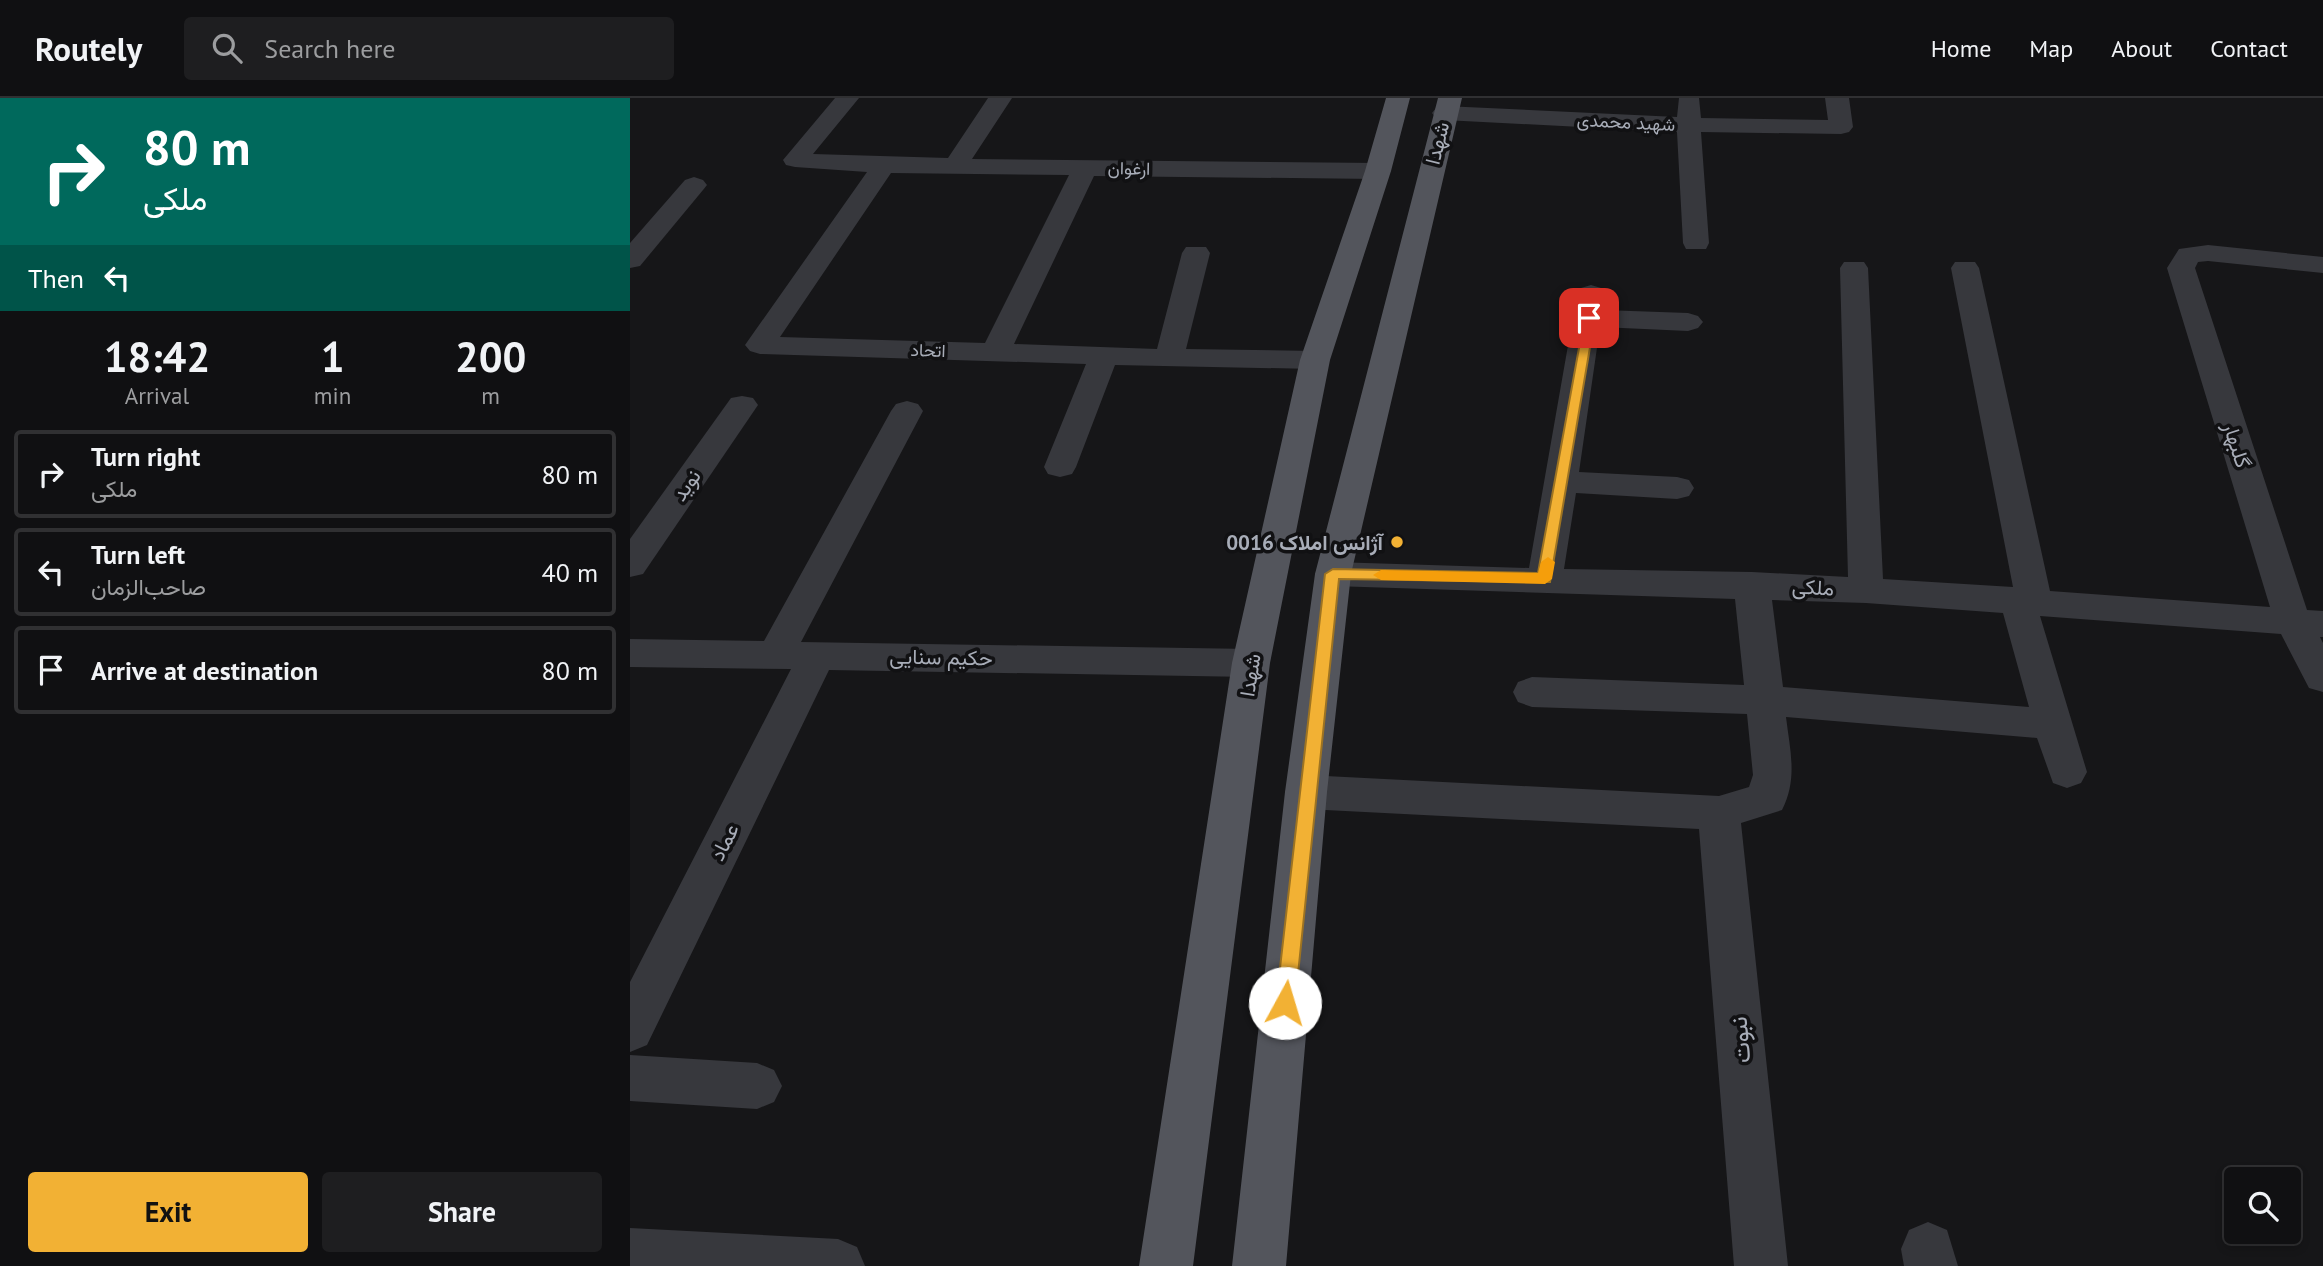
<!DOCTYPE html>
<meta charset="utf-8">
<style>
:root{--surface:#101012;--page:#1e1e20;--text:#f1f3f6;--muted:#9c9d9f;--line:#303032;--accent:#f2b134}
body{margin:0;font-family:"PT Sans",Vazirmatn,sans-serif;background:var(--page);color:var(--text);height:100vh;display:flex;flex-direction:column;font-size:26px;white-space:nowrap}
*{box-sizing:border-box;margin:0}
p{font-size:23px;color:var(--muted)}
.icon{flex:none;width:38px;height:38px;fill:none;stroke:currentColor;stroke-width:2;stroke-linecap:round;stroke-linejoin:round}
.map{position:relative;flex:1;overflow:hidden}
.drawer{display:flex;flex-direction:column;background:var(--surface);width:630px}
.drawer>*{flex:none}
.guide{background:#00695c;color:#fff;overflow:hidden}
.fabs{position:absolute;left:1594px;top:1069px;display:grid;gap:14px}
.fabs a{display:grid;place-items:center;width:77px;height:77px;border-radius:7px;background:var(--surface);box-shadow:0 4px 10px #0003,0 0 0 2px var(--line);font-size:35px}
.pin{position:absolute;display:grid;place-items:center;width:60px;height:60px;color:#fff;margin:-30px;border-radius:14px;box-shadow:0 4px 10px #0006}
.me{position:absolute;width:77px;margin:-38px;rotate:6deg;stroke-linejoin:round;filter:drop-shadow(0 0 5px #0008)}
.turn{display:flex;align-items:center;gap:24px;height:147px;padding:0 28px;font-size:32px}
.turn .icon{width:91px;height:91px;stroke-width:2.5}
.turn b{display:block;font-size:49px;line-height:60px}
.then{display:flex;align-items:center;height:66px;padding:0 28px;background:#0003;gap:14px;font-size:26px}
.eta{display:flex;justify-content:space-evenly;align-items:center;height:119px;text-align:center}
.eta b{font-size:42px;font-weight:700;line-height:49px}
.action{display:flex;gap:14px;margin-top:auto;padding:14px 28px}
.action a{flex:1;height:80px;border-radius:7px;background:var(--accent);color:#111;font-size:28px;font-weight:700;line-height:80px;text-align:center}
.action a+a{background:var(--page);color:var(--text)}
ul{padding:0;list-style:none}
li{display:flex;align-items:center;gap:21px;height:88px;margin:0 14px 10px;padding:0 14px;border:4px solid var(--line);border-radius:7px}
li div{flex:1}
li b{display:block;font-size:26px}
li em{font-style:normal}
header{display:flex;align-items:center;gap:42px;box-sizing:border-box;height:98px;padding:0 35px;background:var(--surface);border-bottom:2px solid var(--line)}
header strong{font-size:33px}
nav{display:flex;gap:38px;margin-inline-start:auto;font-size:24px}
.search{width:490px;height:63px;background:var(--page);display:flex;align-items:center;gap:18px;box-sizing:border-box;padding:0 24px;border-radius:7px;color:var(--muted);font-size:26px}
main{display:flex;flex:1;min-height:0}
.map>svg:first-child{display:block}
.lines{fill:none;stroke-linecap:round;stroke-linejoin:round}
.minor{fill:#37383d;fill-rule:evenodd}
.major{fill:#53555c;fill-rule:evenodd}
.route{fill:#f2b134;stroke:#9d7322;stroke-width:2}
.slow{fill:#f59e0b}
.poi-dot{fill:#f2b134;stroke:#111113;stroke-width:2.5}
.labels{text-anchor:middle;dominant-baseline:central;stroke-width:7;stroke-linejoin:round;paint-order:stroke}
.far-street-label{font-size:18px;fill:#a8adb8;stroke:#111113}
.street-label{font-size:21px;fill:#a8adb8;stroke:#111113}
.poi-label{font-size:21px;font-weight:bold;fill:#a8adb8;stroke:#111113;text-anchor:end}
.near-street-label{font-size:24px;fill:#a8adb8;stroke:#111113}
</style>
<header>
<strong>Routely</strong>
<div class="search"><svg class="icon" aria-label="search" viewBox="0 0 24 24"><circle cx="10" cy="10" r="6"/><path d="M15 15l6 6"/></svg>Search here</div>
<nav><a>Home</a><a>Map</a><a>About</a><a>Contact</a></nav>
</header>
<main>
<section class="drawer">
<div class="guide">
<div class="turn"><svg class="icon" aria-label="right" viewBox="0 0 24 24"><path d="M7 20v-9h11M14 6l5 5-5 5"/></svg><div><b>80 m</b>ملکی</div></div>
<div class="then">Then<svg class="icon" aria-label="left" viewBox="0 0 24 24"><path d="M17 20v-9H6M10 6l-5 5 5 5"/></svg></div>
</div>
<div class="eta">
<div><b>18:42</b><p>Arrival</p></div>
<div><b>1</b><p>min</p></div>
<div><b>200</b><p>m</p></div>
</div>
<ul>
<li><svg class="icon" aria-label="right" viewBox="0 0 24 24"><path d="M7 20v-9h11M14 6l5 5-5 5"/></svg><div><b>Turn right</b><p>ملکی</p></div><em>80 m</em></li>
<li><svg class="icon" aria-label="left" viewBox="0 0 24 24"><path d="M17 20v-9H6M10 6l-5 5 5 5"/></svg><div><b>Turn left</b><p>صاحب‌الزمان</p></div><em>40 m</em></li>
<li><svg class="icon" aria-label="arrive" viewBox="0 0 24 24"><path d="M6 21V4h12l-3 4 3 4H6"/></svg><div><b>Arrive at destination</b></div><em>80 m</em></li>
</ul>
<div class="action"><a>Exit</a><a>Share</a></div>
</section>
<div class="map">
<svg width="1693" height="1168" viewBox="0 0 1693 1168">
<rect width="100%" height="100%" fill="#161618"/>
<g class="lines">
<!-- minor -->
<g class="minor">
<path d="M205 0H229L183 56 318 60 358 0H382L342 61 748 65 757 68 761 73 757 78 748 81 464 78 384 246 527 251 552 155 556 149H576L580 155 556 251 685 253 696 256 700 262 696 268 685 271 485 267 446 369 442 376 430 379 418 376 414 369 456 266 130 256 120 253 115 247 237 74 165 69 156 67 153 62ZM261 75 439 77 355 245 150 239Z"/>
<polygon points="1049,0 1069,0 1071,20 1198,22 1195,0 1219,0 1223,29 1219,34 1211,36 1071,34 1079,145 1076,151 1056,151 1053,145 1047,34 814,22 806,20 802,15 806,10 814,8 1047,19"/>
<polygon points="64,79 73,82 77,87 73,92 10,168 0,170 0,145 55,82"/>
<path d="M1578 147 1693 159V175L1578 163 1568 164 1565 170 1677 512 1693 513V539H1690L1693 545V594L1679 590 1651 536 1410 518 1457 674 1451 685 1437 690 1423 685 1407 640 1156 619C1160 652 1168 681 1152 712L1111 725 1158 1168H1104L1069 731 676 711 661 706 655 694 661 682 676 677 1089 698 1119 689 1123 677 1117 616 902 609 888 604 883 594 888 584 902 579 1114 587 1105 501 703 488 690 485 685 476 690 467 703 464 899 470 947 196 951 190 961 187 971 190 975 196 973 212 1058 215 1068 218 1073 224 1068 230 1058 233 970 229 949 374 1047 379 1059 382 1064 390 1059 398 1047 401 946 395 934 471 1122 474 1218 479 1210 170 1214 164H1234L1238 170 1253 481 1383 489 1321 170 1325 164H1345L1349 170 1420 493 1640 509 1537 170 1549 151ZM1142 502 1236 505 1373 515 1399 609 1153 589Z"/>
<polygon points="112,298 123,300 128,307 13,476 0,479 0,441 101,300"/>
<polygon points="277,303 288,306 293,313 171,544 621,551 634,555 640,565 634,575 621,579 199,572 17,947 0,954 0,884 161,571 0,569 0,541 134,543 261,313 266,306"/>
<polygon points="0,957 127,965 144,972 152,988 144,1004 127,1011 0,1003"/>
<polygon points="1298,1124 1317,1132 1328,1168 1274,1168 1271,1151 1279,1132"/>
<polygon points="0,1130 208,1141 227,1149 235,1168 0,1168"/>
</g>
<!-- major -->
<g class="major">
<polygon points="756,0 780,0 761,73 700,262 640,565 563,1168 509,1168 602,565 670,262 735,73"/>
<polygon points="808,0 832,0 721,476 697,694 656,1168 602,1168 655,694 685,476"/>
</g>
</g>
<!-- route -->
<polygon class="route" points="955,217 965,220 920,484 709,481 665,905 662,911 655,913 649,911 646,905 695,476 703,471 908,475"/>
<!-- slow -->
<polygon class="slow" points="918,459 925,464 922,481 915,486 751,482 743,477 751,472 908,475 911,464"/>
<!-- markers -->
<circle class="poi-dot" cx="767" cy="444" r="7"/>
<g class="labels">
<!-- far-street labels -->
<g class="far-street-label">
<text transform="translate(996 24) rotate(3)">شهید محمدی</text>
<text transform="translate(499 70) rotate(1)">ارغوان</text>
<text transform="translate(298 252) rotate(2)">اتحاد</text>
</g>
<!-- street labels -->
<g class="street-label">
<text transform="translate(807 45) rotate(-76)">شهدا</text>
<text transform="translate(1607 347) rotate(72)">گلبهار</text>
<text transform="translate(56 387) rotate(-55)">نوید</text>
<text transform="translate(1183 489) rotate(3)">ملکی</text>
<text transform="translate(311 559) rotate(1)">حکیم سنایی</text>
<text transform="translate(620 577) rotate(-81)">شهدا</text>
<text transform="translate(94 744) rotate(-63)">عماد</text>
</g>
<!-- poi labels -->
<g class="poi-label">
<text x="753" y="444">آژانس املاک 0016</text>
</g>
<!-- near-street labels -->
<g class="near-street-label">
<text transform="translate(1110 942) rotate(-95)">نبوت</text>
</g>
</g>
</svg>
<div class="fabs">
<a><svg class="icon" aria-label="search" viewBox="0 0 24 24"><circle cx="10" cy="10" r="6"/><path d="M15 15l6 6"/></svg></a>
</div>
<div class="pin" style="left:959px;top:220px;background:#d93025"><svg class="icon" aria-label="arrive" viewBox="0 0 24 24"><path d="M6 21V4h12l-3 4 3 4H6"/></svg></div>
<svg class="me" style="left:655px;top:905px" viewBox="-20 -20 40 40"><circle r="19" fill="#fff"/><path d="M0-13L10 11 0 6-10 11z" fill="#f2b134"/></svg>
</div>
</main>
